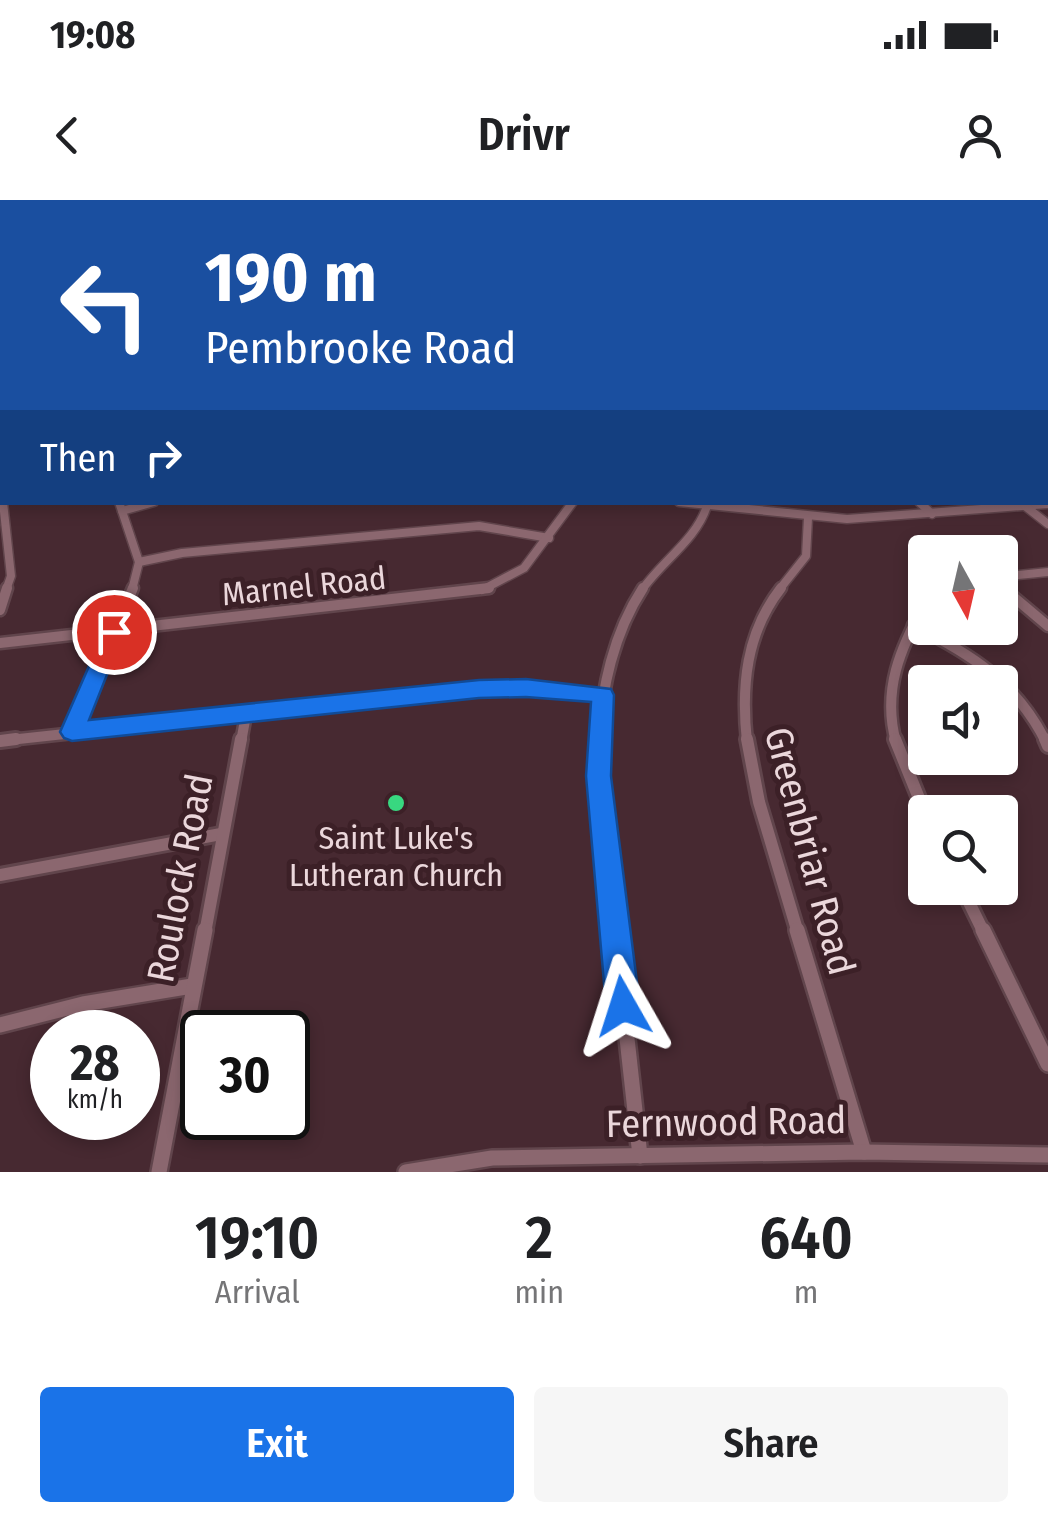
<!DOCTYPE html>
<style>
:root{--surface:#fff;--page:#f6f6f6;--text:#202124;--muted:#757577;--accent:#1a73e8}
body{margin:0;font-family:"Fira Sans Condensed",sans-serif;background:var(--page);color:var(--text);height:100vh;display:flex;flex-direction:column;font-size:38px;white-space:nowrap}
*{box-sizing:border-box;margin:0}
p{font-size:32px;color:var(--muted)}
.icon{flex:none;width:55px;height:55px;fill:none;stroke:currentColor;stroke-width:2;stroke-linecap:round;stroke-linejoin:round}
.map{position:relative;height:972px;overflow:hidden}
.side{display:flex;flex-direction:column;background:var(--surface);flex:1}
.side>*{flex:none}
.banner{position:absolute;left:0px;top:0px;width:1050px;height:305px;box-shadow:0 5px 15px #0003;background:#1a4fa0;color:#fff;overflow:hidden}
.needle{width:65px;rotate:172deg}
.tools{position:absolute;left:908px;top:335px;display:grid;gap:20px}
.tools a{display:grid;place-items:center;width:110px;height:110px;border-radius:10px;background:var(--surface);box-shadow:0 5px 15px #0003;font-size:50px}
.speed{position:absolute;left:30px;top:810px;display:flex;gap:20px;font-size:50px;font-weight:700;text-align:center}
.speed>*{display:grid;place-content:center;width:130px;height:130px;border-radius:50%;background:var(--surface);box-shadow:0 5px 15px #0003;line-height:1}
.speed small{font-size:25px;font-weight:400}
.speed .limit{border:5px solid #111;border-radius:15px;background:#fff;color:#111}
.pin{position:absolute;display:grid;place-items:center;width:85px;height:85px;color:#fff;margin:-42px;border:5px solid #fff;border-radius:50%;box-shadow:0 2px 10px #0007}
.me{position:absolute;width:110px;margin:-55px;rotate:354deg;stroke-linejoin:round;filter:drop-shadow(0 0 8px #0008)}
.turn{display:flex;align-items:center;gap:35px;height:210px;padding:0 40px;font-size:45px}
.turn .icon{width:130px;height:130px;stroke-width:2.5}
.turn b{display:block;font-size:70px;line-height:85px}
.then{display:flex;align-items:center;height:95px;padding:0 40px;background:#0003;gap:20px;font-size:38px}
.eta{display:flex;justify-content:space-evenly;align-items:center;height:170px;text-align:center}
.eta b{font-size:60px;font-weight:600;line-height:70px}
.action{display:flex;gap:20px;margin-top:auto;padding:20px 40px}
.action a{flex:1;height:115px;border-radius:10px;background:var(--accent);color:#fff;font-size:40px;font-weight:600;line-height:115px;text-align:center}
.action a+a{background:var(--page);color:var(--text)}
.status{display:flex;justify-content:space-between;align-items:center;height:70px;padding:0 50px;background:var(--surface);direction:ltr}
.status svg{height:28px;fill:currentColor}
header{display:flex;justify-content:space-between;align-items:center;height:130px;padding:0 40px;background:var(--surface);font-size:45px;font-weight:600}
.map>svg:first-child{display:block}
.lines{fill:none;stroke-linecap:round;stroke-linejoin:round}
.street-far3-casing{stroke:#61454c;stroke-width:11}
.street-far2-casing{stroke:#61454c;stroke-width:15}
.street-far1-casing{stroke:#61454c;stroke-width:18}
.street-casing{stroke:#61454c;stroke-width:20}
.secondary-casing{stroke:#61454c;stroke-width:20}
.street-far3{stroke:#8b676f;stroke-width:8}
.street-far2{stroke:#8b676f;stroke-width:10}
.street-far1{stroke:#8b676f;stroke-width:12}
.street{stroke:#8b676f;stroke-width:15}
.secondary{stroke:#bc8390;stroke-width:15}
.route{fill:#1a73e8;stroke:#114b97;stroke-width:2.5}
.poi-dot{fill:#38d880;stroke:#3c2027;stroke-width:4}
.labels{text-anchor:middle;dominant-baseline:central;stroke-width:10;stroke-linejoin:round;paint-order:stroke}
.street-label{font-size:32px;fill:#ebd7db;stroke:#3c2027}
.poi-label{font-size:32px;fill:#ebd7db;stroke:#3c2027}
.near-street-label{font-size:38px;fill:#ebd7db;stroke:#3c2027}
</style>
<div class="status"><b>19:08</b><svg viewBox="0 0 49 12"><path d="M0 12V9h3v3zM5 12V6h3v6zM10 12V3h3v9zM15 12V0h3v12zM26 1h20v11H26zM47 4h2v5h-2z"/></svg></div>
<header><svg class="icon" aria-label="back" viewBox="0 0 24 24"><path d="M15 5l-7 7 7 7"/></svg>Drivr<svg class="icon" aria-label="person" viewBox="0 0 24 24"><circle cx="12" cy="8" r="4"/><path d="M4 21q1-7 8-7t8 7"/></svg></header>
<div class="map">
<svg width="1048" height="972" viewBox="0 0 1048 972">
<rect width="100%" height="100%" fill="#472931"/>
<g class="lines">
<defs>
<g id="street-far3">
<polyline points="3,302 11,376 6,390"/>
<polyline points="119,302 139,362 132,390"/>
<polyline points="679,302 847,319 1048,304"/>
<polyline points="919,302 932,314"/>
<polyline points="1025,306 1048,324"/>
<polyline points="122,311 154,302"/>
<polyline points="139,362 182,353 479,326 549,338"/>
<polyline points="1000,377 1048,372"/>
<polyline points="1000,385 1006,390"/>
<polyline points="482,390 524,368 573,302"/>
<path d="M642 390C662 361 696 340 707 306"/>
<polyline points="779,390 806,356 808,318"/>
</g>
<g id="street-far2">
<polyline points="1003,388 1048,426"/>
<polyline points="0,410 7,388"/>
<path d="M913 425C971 454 1016 482 1046 542"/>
<polyline points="0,443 489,388"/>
<polyline points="72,531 133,388"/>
<polyline points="0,541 479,489 526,488 603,495"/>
<polyline points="241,542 246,515"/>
<path d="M598 542C602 488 613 434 643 388"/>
<path d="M747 542C741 486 746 433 781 388"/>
<path d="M896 542C882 491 900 448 925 404"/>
</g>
<g id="street-far1">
<polyline points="599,539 598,576 615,733"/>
<polyline points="747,539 759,602 798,733"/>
<polyline points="895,539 925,613"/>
<polyline points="1045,539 1048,546"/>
<polyline points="0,541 16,539"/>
<polyline points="0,675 221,634"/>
<polyline points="962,688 984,733"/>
<polyline points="205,733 241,539"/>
</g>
<g id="street">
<polyline points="615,730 640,956"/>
<polyline points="797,730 864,952"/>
<polyline points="983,730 1048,864"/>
<polyline points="0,825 83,804 192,786"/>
<polyline points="159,972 205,730"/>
<polyline points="406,972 492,958 864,952 1048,955"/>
</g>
<polyline id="secondary" points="1048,204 1048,205"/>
</defs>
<!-- street-far3 casing -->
<use href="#street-far3" class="street-far3-casing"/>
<!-- street-far2 casing -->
<use href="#street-far2" class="street-far2-casing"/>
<!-- street-far1 casing -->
<use href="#street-far1" class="street-far1-casing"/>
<!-- street casing -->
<use href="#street" class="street-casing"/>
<!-- secondary casing -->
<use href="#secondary" class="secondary-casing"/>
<!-- street-far3 -->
<use href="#street-far3" class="street-far3"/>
<!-- street-far2 -->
<use href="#street-far2" class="street-far2"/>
<!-- street-far1 -->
<use href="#street-far1" class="street-far1"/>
<!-- street -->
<use href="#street" class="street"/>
<!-- secondary -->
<use href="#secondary" class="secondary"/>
</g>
<!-- sky -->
<linearGradient id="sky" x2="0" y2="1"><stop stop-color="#27171b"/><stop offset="0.56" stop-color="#58495a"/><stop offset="1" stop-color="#58495a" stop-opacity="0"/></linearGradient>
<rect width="1048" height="310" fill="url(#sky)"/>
<!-- route -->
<polygon class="route" points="114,424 124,432 89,520 479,480 526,479 611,489 614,495 611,576 640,806 635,818 623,823 611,818 606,806 586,576 591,502 526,497 479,498 72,541 64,538 60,532 104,432"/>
<!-- markers -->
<circle class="poi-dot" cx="396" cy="603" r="10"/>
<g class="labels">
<!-- street labels -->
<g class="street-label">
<text transform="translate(304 386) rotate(-6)">Marnel Road</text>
</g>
<!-- poi labels -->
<g class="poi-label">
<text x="396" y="638">Saint Luke's<tspan x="396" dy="37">Lutheran Church</tspan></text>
</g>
<!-- near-street labels -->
<g class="near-street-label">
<text transform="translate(810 651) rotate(75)">Greenbriar Road</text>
<text transform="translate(180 678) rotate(-79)">Roulock Road</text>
<text transform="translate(726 922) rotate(-1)">Fernwood Road</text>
</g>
</g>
</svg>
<div class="tools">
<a><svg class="needle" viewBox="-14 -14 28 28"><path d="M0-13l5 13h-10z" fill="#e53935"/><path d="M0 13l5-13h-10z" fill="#757577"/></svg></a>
<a><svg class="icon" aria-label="sound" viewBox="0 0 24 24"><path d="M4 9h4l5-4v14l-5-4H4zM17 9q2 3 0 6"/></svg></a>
<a><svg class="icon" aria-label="search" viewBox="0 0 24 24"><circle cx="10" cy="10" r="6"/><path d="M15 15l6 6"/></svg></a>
</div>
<div class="speed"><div>28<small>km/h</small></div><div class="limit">30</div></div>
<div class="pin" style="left:114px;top:432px;background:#d93025"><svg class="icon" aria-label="arrive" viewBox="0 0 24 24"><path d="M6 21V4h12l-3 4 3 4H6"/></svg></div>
<svg class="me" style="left:623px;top:806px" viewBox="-20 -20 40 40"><path d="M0-17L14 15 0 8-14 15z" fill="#1a73e8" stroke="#fff" stroke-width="4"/></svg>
<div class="banner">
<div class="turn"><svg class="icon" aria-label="left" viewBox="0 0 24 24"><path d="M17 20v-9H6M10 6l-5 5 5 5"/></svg><div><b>190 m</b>Pembrooke Road</div></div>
<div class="then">Then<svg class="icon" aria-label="right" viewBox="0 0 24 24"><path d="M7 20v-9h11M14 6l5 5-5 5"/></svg></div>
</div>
</div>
<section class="side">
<div class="eta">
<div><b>19:10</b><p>Arrival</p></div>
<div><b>2</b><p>min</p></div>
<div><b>640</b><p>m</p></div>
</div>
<div class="action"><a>Exit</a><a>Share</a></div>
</section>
